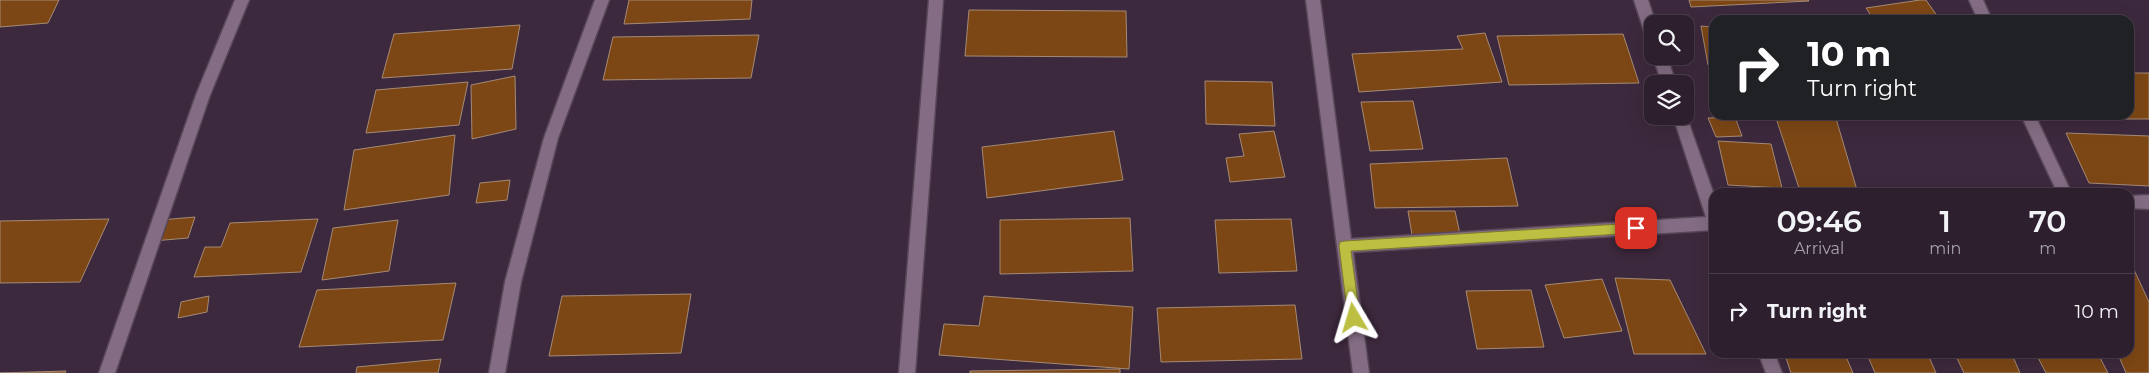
<!DOCTYPE html>
<style>
:root{--surface:#2e1f2e;--page:#3a2c3a;--text:#f1f3f6;--muted:#a7a2aa;--line:#493d4a}
body{margin:0;font-family:Montserrat,sans-serif;background:var(--page);color:var(--text);height:100vh;display:flex;flex-direction:column;font-size:19px;white-space:nowrap}
*{box-sizing:border-box;margin:0}
p{font-size:16px;color:var(--muted)}
.icon{flex:none;width:28px;height:28px;fill:none;stroke:currentColor;stroke-width:2;stroke-linecap:round;stroke-linejoin:round}
.map{position:relative;flex:1;overflow:hidden}
.details{position:absolute;left:1709px;top:188px;width:425px;height:170px;display:flex;flex-direction:column;background:var(--surface);border-radius:15px;box-shadow:0 5px 20px #0002,0 0 0 1px var(--line)}
.details>*{flex:none}
.top-card{position:absolute;left:1709px;top:15px;width:425px;height:105px;border-radius:15px;box-shadow:0 5px 20px #0002,0 0 0 1px var(--line);background:#202124;color:#fff;overflow:hidden}
.buttons{position:absolute;left:1644px;top:15px;display:grid;gap:10px}
.buttons a{display:grid;place-items:center;width:50px;height:50px;border-radius:10px;background:var(--surface);box-shadow:0 5px 20px #0002,0 0 0 1px var(--line);font-size:25px}
.pin{position:absolute;display:grid;place-items:center;width:42px;height:42px;color:#fff;margin:-21px;border-radius:10px;box-shadow:0 2px 8px #0006}
.me{position:absolute;width:55px;margin:-28px;rotate:353deg;stroke-linejoin:round;filter:drop-shadow(0 0 4px #0008)}
.turn{display:flex;align-items:center;gap:18px;height:105px;padding:0 15px;font-size:22px}
.turn .icon{width:65px;height:65px;stroke-width:2.5}
.turn b{display:block;font-size:35px;line-height:42px}
.eta{display:flex;justify-content:space-evenly;align-items:center;height:85px;text-align:center}
.eta b{font-size:30px;font-weight:600;line-height:35px}
ul{padding:0;list-style:none}
li{display:flex;align-items:center;gap:15px;height:75px;padding:0 15px;border-top:1px solid var(--line)}
li div{flex:1}
li b{display:block;font-size:19px}
li em{font-style:normal}
.map>svg:first-child{display:block}
.building{fill:#7d4715;stroke:#a58a76}
.lines{fill:none;stroke-linecap:round;stroke-linejoin:round}
.street-casing{stroke:#584758;stroke-width:3}
.street{fill:#846d84;fill-rule:evenodd}
.route{fill:#bdbf43;stroke:#7b7c2c}
</style>
<div class="map">
<svg width="2149" height="373" viewBox="0 0 2149 373">
<rect width="100%" height="100%" fill="#3d293d"/>
<!-- building -->
<g class="building">
<polygon points="0,0 59,0 48,23 0,27"/>
<polygon points="629,0 752,0 750,19 624,24"/>
<polygon points="1689,0 1808,0 1809,1 1691,7"/>
<polygon points="1920,0 1926,0 1940,20 1874,20 1866,8"/>
<polygon points="969,10 1126,11 1127,57 965,56"/>
<polygon points="520,25 512,69 382,78 394,34"/>
<polygon points="1701,26 1714,27 1714,66 1708,65"/>
<polygon points="1485,33 1502,82 1359,92 1352,54 1463,49 1457,36"/>
<polygon points="1623,34 1639,83 1509,85 1497,36"/>
<polygon points="759,35 751,78 603,80 613,37"/>
<polygon points="2129,73 2149,73 2149,119 2059,119 2056,115 2129,115"/>
<polygon points="515,76 516,129 472,139 471,85"/>
<polygon points="1205,81 1272,82 1275,126 1206,124"/>
<polygon points="468,82 459,125 366,133 376,90"/>
<polygon points="1413,101 1423,149 1370,151 1361,102"/>
<polygon points="1775,115 1835,115 1857,190 1800,191"/>
<polygon points="1735,117 1742,136 1716,137 1708,118"/>
<polygon points="1114,131 1123,180 987,198 982,147"/>
<polygon points="1274,131 1285,177 1230,182 1226,158 1244,156 1239,134"/>
<polygon points="2066,133 2149,136 2149,186 2089,183"/>
<polygon points="455,135 449,195 344,210 354,150"/>
<polygon points="1718,141 1771,144 1782,188 1728,185"/>
<polygon points="1507,158 1518,206 1375,208 1370,164"/>
<polygon points="510,180 507,200 476,203 480,183"/>
<polygon points="1408,211 1455,211 1460,234 1412,235"/>
<polygon points="195,217 188,238 153,241 160,220"/>
<polygon points="1130,218 1133,271 1000,274 1000,220"/>
<polygon points="109,219 80,282 0,283 0,221"/>
<polygon points="318,219 301,272 194,277 205,247 221,247 230,223"/>
<polygon points="1291,219 1297,271 1219,273 1215,220"/>
<polygon points="398,220 389,271 322,280 333,228"/>
<polygon points="2129,259 2149,302 2149,373 2126,373 2117,352 2129,352"/>
<polygon points="1615,278 1670,280 1706,354 1634,354"/>
<polygon points="1602,279 1622,331 1564,338 1545,285"/>
<polygon points="456,283 443,340 299,347 317,290"/>
<polygon points="1531,290 1544,347 1477,349 1466,291"/>
<polygon points="691,294 681,353 549,356 562,296"/>
<polygon points="209,296 207,312 178,318 181,302"/>
<polygon points="984,296 1133,307 1129,369 939,355 944,324 979,326"/>
<polygon points="1295,305 1302,359 1161,362 1157,308"/>
<polygon points="1784,352 1844,352 1853,373 1791,373"/>
<polygon points="1866,352 1927,352 1936,373 1875,373"/>
<polygon points="1954,352 2011,352 2020,373 1964,373"/>
<polygon points="2035,352 2097,352 2108,373 2046,373"/>
<polygon points="441,359 438,373 356,373 357,367"/>
<polygon points="1120,369 1120,373 970,373 970,371"/>
<polygon points="66,371 65,373 0,373"/>
</g>
<g class="lines">
<defs>
<g id="street">
<polygon points="235,0 249,0 210,95 115,373 99,373 196,95"/>
<polygon points="595,0 609,0 558,138 521,282 505,373 489,373 505,282 544,138"/>
<polygon points="929,0 943,0 915,373 899,373"/>
<polygon points="1306,0 1320,0 1351,239 1706,217 1673,116 1685,116 1685,112 1714,195 1714,230 1353,252 1369,373 1353,373"/>
<polygon points="1634,0 1648,0 1656,24 1652,24 1652,39 1647,38 1645,34"/>
<polygon points="1969,0 1983,0 1992,20 1978,20"/>
<polygon points="1653,56 1667,56 1676,84 1662,84"/>
<polygon points="2021,115 2035,115 2071,192 2057,192"/>
<polygon points="2149,195 2149,209 2129,208 2129,196"/>
<polygon points="1758,352 1774,352 1782,373 1766,373"/>
</g>
</defs>
<!-- street casing -->
<use href="#street" class="street-casing"/>
<!-- street -->
<use href="#street" class="street"/>
</g>
<!-- route -->
<polygon class="route" points="1636,223 1640,224 1642,228 1640,232 1636,233 1351,251 1360,318 1358,322 1354,324 1350,322 1348,318 1339,246 1340,242 1345,241"/>
</svg>
<div class="buttons">
<a><svg class="icon" aria-label="search" viewBox="0 0 24 24"><circle cx="10" cy="10" r="6"/><path d="M15 15l6 6"/></svg></a>
<a><svg class="icon" aria-label="layers" viewBox="0 0 24 24"><path d="M12 4l9 5-9 5-9-5zM3 14l9 5 9-5"/></svg></a>
</div>
<div class="pin" style="left:1636px;top:228px;background:#d93025"><svg class="icon" aria-label="arrive" viewBox="0 0 24 24"><path d="M6 21V4h12l-3 4 3 4H6"/></svg></div>
<svg class="me" style="left:1354px;top:318px" viewBox="-20 -20 40 40"><path d="M0-17L14 15 0 8-14 15z" fill="#bdbf43" stroke="#fff" stroke-width="4"/></svg>
<div class="top-card">
<div class="turn"><svg class="icon" aria-label="right" viewBox="0 0 24 24"><path d="M7 20v-9h11M14 6l5 5-5 5"/></svg><div><b>10 m</b>Turn right</div></div>
</div>
<section class="details">
<div class="eta">
<div><b>09:46</b><p>Arrival</p></div>
<div><b>1</b><p>min</p></div>
<div><b>70</b><p>m</p></div>
</div>
<ul>
<li><svg class="icon" aria-label="right" viewBox="0 0 24 24"><path d="M7 20v-9h11M14 6l5 5-5 5"/></svg><div><b>Turn right</b></div><em>10 m</em></li>
</ul>
</section>
</div>
